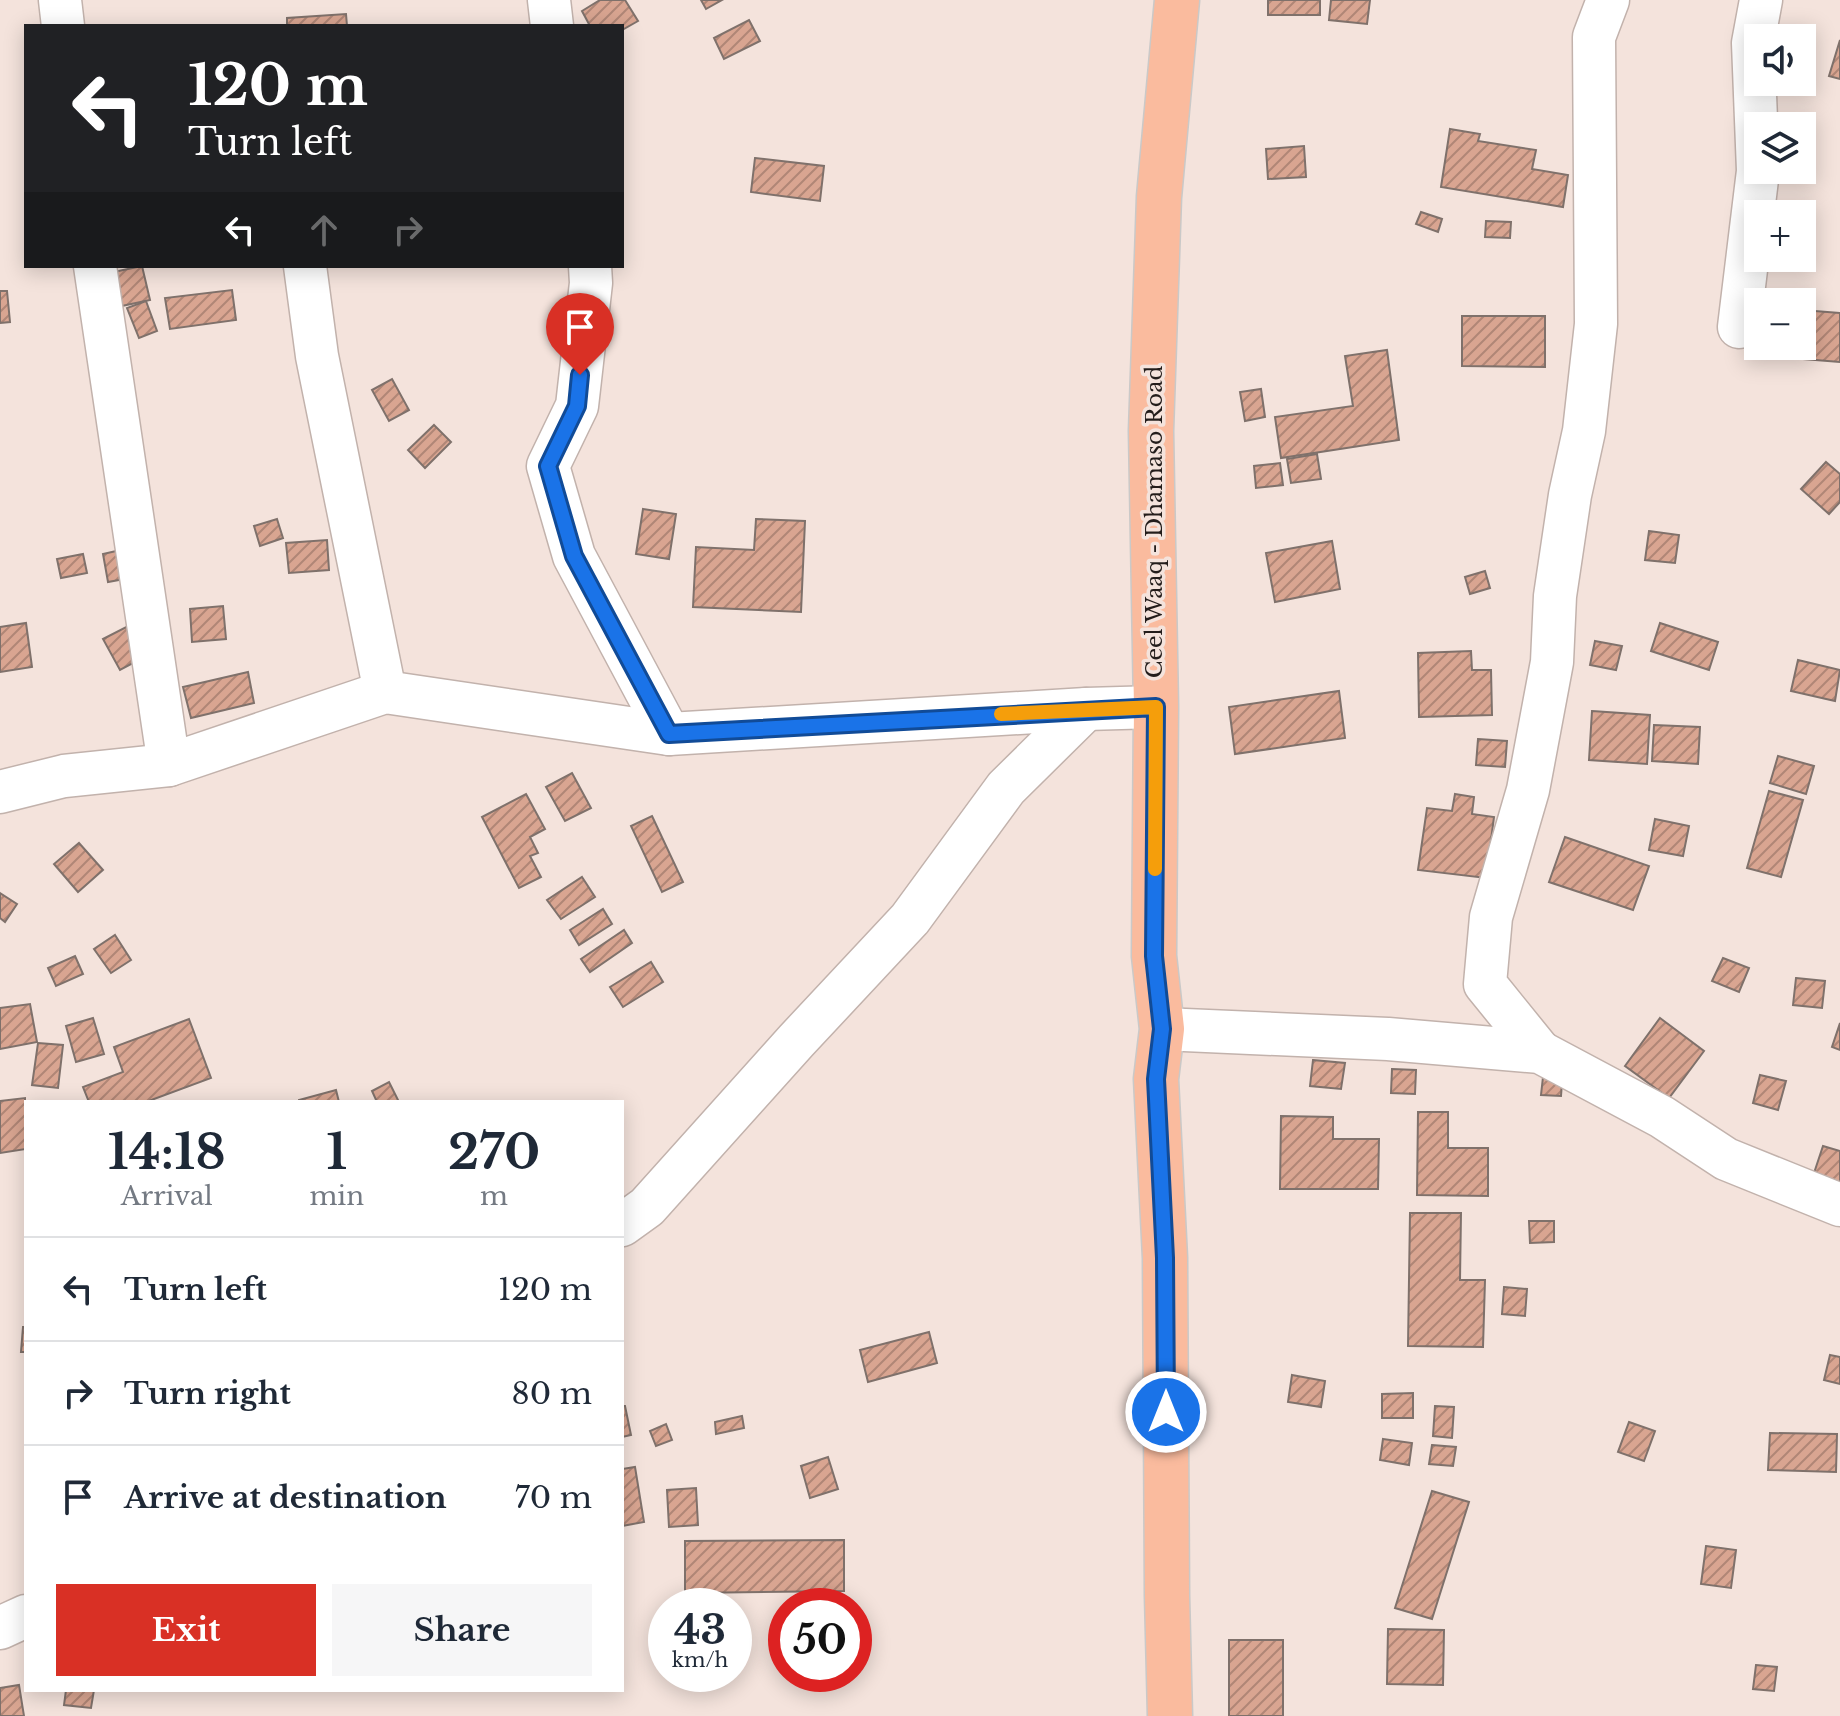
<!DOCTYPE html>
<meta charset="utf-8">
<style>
:root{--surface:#fff;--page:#f6f6f7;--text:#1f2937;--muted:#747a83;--line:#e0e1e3;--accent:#d93025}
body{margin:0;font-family:"Libre Baskerville",serif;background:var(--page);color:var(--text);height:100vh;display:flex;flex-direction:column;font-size:30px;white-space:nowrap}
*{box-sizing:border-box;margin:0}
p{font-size:26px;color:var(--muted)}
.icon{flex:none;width:44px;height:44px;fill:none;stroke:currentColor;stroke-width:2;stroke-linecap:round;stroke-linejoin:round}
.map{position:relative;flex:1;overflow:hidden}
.panel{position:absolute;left:24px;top:1100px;width:600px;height:592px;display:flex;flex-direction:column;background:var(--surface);border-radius:0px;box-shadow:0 4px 20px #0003}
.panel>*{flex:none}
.top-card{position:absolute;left:24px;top:24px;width:600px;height:244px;border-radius:0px;box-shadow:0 4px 20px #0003;background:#202124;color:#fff;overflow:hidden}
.fabs{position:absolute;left:1744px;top:24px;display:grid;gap:16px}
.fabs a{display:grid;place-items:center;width:72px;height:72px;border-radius:0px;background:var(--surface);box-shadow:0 4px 20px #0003;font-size:40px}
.speed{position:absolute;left:648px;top:1588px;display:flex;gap:16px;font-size:40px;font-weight:700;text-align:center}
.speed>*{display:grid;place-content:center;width:104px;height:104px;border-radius:50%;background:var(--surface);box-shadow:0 4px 20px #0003;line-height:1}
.speed small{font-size:20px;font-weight:400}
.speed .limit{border:12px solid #d22;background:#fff;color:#111}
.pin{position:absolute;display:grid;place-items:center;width:68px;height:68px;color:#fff;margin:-82px -34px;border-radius:50% 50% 50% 0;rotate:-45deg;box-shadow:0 0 8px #0007}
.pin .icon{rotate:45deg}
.me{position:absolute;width:88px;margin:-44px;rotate:0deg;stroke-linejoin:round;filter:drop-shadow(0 0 6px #0008)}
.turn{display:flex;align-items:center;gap:28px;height:168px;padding:0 32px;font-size:36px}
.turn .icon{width:104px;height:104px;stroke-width:2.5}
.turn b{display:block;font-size:56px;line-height:68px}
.lanes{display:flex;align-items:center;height:76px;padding:0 32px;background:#0003;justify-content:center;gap:40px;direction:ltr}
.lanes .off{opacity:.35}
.eta{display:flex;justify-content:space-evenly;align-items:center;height:136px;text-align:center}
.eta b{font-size:48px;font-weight:700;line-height:56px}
.action{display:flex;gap:16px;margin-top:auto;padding:16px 32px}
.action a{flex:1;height:92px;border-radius:0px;background:var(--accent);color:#fff;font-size:32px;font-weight:700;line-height:92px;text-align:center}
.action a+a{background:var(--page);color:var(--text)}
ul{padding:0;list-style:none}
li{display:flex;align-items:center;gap:24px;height:104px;padding:0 32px;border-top:2px solid var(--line)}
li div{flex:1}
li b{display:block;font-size:30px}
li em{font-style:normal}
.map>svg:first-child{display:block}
.building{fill:url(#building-hatch);stroke:#7f716b;stroke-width:2}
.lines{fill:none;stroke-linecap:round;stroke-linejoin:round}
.minor-casing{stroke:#c2b2ac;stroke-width:45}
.major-casing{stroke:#cac9c8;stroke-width:47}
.minor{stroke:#fff;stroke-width:42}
.major{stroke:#fabb9e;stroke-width:44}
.route-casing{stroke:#114b97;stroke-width:20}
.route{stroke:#1a73e8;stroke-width:14}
.slow{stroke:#f59e0b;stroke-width:14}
.labels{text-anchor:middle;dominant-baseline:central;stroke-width:7;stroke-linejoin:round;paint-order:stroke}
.street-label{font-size:22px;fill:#231d1b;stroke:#f4e3dc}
</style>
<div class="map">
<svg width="1840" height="1716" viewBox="0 0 1840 1716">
<defs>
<pattern id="building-hatch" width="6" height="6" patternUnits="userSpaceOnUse" patternTransform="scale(2)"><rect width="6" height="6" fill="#d9a591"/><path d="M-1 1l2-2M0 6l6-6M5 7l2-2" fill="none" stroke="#b08676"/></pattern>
</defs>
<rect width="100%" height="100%" fill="#f4e3dc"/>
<!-- building -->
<g class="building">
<polygon points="600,0 625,0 638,21 622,30 622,26 590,26 582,11"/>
<polygon points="701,0 722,0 706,9"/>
<rect x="1268" y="0" width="52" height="15"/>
<polygon points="1331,0 1370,0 1367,24 1329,20"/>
<polygon points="346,14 347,26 287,26 287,18"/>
<polygon points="749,20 760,41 724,59 714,38"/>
<polygon points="1840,40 1840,79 1829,76"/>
<polygon points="1450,129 1480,134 1478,141 1536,150 1532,169 1568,175 1563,207 1441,187"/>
<polygon points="1304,146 1306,177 1268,179 1266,149"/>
<polygon points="755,158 824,166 820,201 751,192"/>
<polygon points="1421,212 1442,219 1438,232 1416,224"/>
<polygon points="1486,221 1511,222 1510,238 1485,237"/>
<polygon points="142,266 150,300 117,307 109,273"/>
<polygon points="232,290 236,320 170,329 165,298"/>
<polygon points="0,291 7,291 10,322 0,323"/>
<polygon points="146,301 157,331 139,338 127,308"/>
<polygon points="1802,310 1840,313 1840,362 1778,357 1779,346 1802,346"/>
<polygon points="1462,316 1545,316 1545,367 1462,366"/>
<polygon points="1387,350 1399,440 1281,458 1275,417 1353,406 1345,356"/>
<polygon points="392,379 409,410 389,421 372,390"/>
<polygon points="1261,389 1265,417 1245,421 1240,392"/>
<polygon points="434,425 451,442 425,468 408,450"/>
<polygon points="1317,454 1321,479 1291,483 1287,459"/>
<polygon points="1826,462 1840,474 1840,502 1829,514 1801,489"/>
<polygon points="1280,463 1283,485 1256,488 1254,466"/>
<polygon points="643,509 676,514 669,559 636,554"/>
<polygon points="277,519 283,538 260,546 254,526"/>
<polygon points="756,519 805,521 801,612 693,607 696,547 754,550"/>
<polygon points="1649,531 1679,535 1675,563 1645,560"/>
<polygon points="327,540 329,570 289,573 286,543"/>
<polygon points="1332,541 1340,589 1275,602 1266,553"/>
<polygon points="125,549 130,578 108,582 103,554"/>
<polygon points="83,554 87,573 61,578 57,559"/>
<polygon points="1485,571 1490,588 1470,594 1465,577"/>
<polygon points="223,606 226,639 192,642 190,609"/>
<polygon points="26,623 32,667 0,672 0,627"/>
<polygon points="134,623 150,654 120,670 103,639"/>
<polygon points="1660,623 1718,642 1709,670 1651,651"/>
<polygon points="1595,641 1622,646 1616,670 1590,665"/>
<polygon points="1471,651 1472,670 1491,670 1492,715 1419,717 1418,653"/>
<polygon points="1798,660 1840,670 1835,701 1791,691"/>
<polygon points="248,672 254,703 191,718 183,687"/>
<polygon points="1339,691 1345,738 1235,754 1229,707"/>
<polygon points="1592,711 1650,715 1647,764 1589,760"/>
<polygon points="1654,725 1700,727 1698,764 1652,761"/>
<polygon points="1478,739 1507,741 1505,767 1476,765"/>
<polygon points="1778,756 1814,766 1806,794 1770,783"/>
<polygon points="572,773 591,808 565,821 546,787"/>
<polygon points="1769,791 1803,800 1781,877 1747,868"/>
<polygon points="526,794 545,829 530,837 538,853 530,856 541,877 519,888 482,817"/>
<polygon points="1455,794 1474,797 1472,814 1494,817 1486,878 1418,870 1427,808 1452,811"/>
<polygon points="652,816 683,882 662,892 631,826"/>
<polygon points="1655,819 1689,826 1683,856 1649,850"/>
<polygon points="1565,837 1649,866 1633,910 1549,882"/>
<polygon points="79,843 103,870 78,892 54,864"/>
<polygon points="582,877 595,897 561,919 547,900"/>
<polygon points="0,893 17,904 5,922 0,918"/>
<polygon points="603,909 612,924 579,945 570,930"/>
<polygon points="624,930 632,943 590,972 581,959"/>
<polygon points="115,935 131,960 111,973 94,949"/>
<polygon points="75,956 83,974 56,986 48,968"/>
<polygon points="1723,958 1749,968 1739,992 1712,981"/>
<polygon points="651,962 663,982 623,1007 610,987"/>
<polygon points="1796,978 1825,981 1822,1008 1793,1005"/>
<polygon points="30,1004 37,1042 0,1049 0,1008"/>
<polygon points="93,1018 104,1054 76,1062 66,1026"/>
<polygon points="1660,1018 1704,1051 1669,1098 1625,1066"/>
<polygon points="189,1019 211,1078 146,1102 89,1102 83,1087 123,1072 114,1047"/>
<polygon points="1840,1023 1840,1050 1832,1047"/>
<polygon points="38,1043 63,1045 58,1088 32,1085"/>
<polygon points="1313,1060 1345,1063 1341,1089 1310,1086"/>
<polygon points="1544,1068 1563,1069 1561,1096 1541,1095"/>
<polygon points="1392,1069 1416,1070 1415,1094 1391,1093"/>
<polygon points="1760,1075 1786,1081 1778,1110 1753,1103"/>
<polygon points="389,1082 399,1102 377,1102 372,1091"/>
<polygon points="336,1090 339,1102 299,1102 299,1100"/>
<polygon points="25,1098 26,1149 0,1153 0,1101"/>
<polygon points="1418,1112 1448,1112 1448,1148 1488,1148 1488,1196 1417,1195"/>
<polygon points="1281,1116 1333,1117 1333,1139 1379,1139 1378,1189 1280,1189"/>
<polygon points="1823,1146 1840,1151 1840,1185 1813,1176"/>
<polygon points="1410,1213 1461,1213 1460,1280 1485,1280 1483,1347 1408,1346"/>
<polygon points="1529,1221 1554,1221 1554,1242 1530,1243"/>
<polygon points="1504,1287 1527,1289 1525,1316 1502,1314"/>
<polygon points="23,1327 26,1327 26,1352 21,1352"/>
<polygon points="929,1332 937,1363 868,1382 860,1350"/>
<polygon points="1830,1355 1840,1357 1840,1384 1824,1380"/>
<polygon points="1292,1375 1325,1381 1321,1407 1288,1402"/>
<polygon points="1413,1393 1413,1418 1382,1418 1382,1394"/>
<polygon points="622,1406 625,1406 631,1435 622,1437"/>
<polygon points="1435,1406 1454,1407 1452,1438 1433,1436"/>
<polygon points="742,1416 744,1428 716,1434 715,1422"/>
<polygon points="1629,1422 1655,1431 1644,1461 1618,1452"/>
<polygon points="666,1424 672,1440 656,1446 650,1431"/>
<polygon points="1770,1433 1837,1434 1836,1472 1768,1470"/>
<polygon points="1383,1439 1412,1443 1409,1465 1380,1460"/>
<polygon points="1432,1445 1456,1447 1453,1466 1429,1464"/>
<polygon points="828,1457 838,1489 810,1498 801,1466"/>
<polygon points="635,1467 644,1522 622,1526 622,1469"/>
<polygon points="696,1488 698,1525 669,1527 667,1490"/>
<polygon points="1432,1491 1469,1502 1432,1619 1395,1608"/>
<polygon points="844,1540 844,1591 685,1593 685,1541"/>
<polygon points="1706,1546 1736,1550 1731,1588 1701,1584"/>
<polygon points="1388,1629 1444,1630 1443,1685 1387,1684"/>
<rect x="1229" y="1640" width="54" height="76"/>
<polygon points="1756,1665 1777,1667 1774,1691 1753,1689"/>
<polygon points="19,1685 24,1716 0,1716 0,1688"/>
<polygon points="66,1690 94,1690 91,1708 64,1705"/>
</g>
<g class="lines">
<defs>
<g id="minor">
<polyline points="60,0 63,26"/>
<polyline points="549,0 552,26"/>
<polyline points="95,266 169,765"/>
<polyline points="305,266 317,356 385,692"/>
<polyline points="590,266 591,283 577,406 548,466 574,556 669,734"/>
<polyline points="1739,327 1758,171 1753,43 1761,0"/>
<polyline points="0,792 64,776 169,765 385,692 669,734 1086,709 1156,707"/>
<polyline points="1162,1029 1388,1039 1540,1052 1662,1117 1726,1159 1840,1205"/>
<polyline points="1540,1052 1485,984 1491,917 1528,790 1552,662 1555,596 1570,495 1584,431 1596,324 1594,37 1608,0"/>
<polyline points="622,1225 647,1207 796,1041 910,919 1006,788 1086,709"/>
<polyline points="0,1628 26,1616"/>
</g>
<polyline id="major" points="1170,1716 1167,1596 1165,1258 1156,1079 1162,1029 1154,956 1156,707 1151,431 1159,197 1177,0"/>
</defs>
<!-- minor casing -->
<use href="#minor" class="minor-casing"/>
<!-- major casing -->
<use href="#major" class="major-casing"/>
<!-- minor -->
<use href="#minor" class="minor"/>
<!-- major -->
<use href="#major" class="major"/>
</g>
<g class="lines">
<defs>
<polyline id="route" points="580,375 577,406 548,466 574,556 669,734 1156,707 1154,956 1162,1029 1156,1079 1165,1258 1166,1412"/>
</defs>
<!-- route casing -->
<use href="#route" class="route-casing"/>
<!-- route -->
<use href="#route" class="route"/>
<!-- slow -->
<polyline class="slow" points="1001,714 1156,707 1155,869"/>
</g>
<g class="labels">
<!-- street labels -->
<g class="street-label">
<text transform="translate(1154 522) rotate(-90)">Ceel Waaq - Dhamaso Road</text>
</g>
</g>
</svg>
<div class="fabs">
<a><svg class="icon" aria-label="sound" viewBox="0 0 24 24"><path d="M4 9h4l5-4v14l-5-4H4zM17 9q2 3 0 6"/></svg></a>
<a><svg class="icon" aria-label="layers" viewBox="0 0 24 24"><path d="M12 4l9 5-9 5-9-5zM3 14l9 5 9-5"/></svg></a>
<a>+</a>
<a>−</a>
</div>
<div class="speed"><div>43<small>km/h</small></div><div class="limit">50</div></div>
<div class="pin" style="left:580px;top:375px;background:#d93025"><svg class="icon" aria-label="arrive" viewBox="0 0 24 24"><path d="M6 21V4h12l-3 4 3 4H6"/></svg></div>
<svg class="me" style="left:1166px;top:1412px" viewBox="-20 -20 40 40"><circle r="17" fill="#1a73e8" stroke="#fff" stroke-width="3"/><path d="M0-11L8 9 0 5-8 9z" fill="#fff"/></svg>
<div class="top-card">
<div class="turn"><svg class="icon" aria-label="left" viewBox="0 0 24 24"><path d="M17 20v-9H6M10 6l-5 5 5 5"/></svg><div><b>120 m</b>Turn left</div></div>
<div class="lanes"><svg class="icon" aria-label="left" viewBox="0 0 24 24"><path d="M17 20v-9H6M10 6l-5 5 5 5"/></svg><svg class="icon off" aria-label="ahead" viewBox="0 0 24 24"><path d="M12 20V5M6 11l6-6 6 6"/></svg><svg class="icon off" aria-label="right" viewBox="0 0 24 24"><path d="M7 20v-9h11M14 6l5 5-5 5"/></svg></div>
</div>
<section class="panel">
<div class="eta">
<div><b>14:18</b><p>Arrival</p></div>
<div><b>1</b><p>min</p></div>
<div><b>270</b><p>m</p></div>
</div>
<ul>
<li><svg class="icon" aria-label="left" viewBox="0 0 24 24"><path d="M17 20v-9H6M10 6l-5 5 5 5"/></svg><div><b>Turn left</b></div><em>120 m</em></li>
<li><svg class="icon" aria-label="right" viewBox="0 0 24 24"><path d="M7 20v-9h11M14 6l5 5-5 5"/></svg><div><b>Turn right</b></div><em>80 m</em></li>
<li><svg class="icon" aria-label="arrive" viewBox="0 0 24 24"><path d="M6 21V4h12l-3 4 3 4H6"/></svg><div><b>Arrive at destination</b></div><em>70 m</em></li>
</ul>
<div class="action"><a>Exit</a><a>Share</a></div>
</section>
</div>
